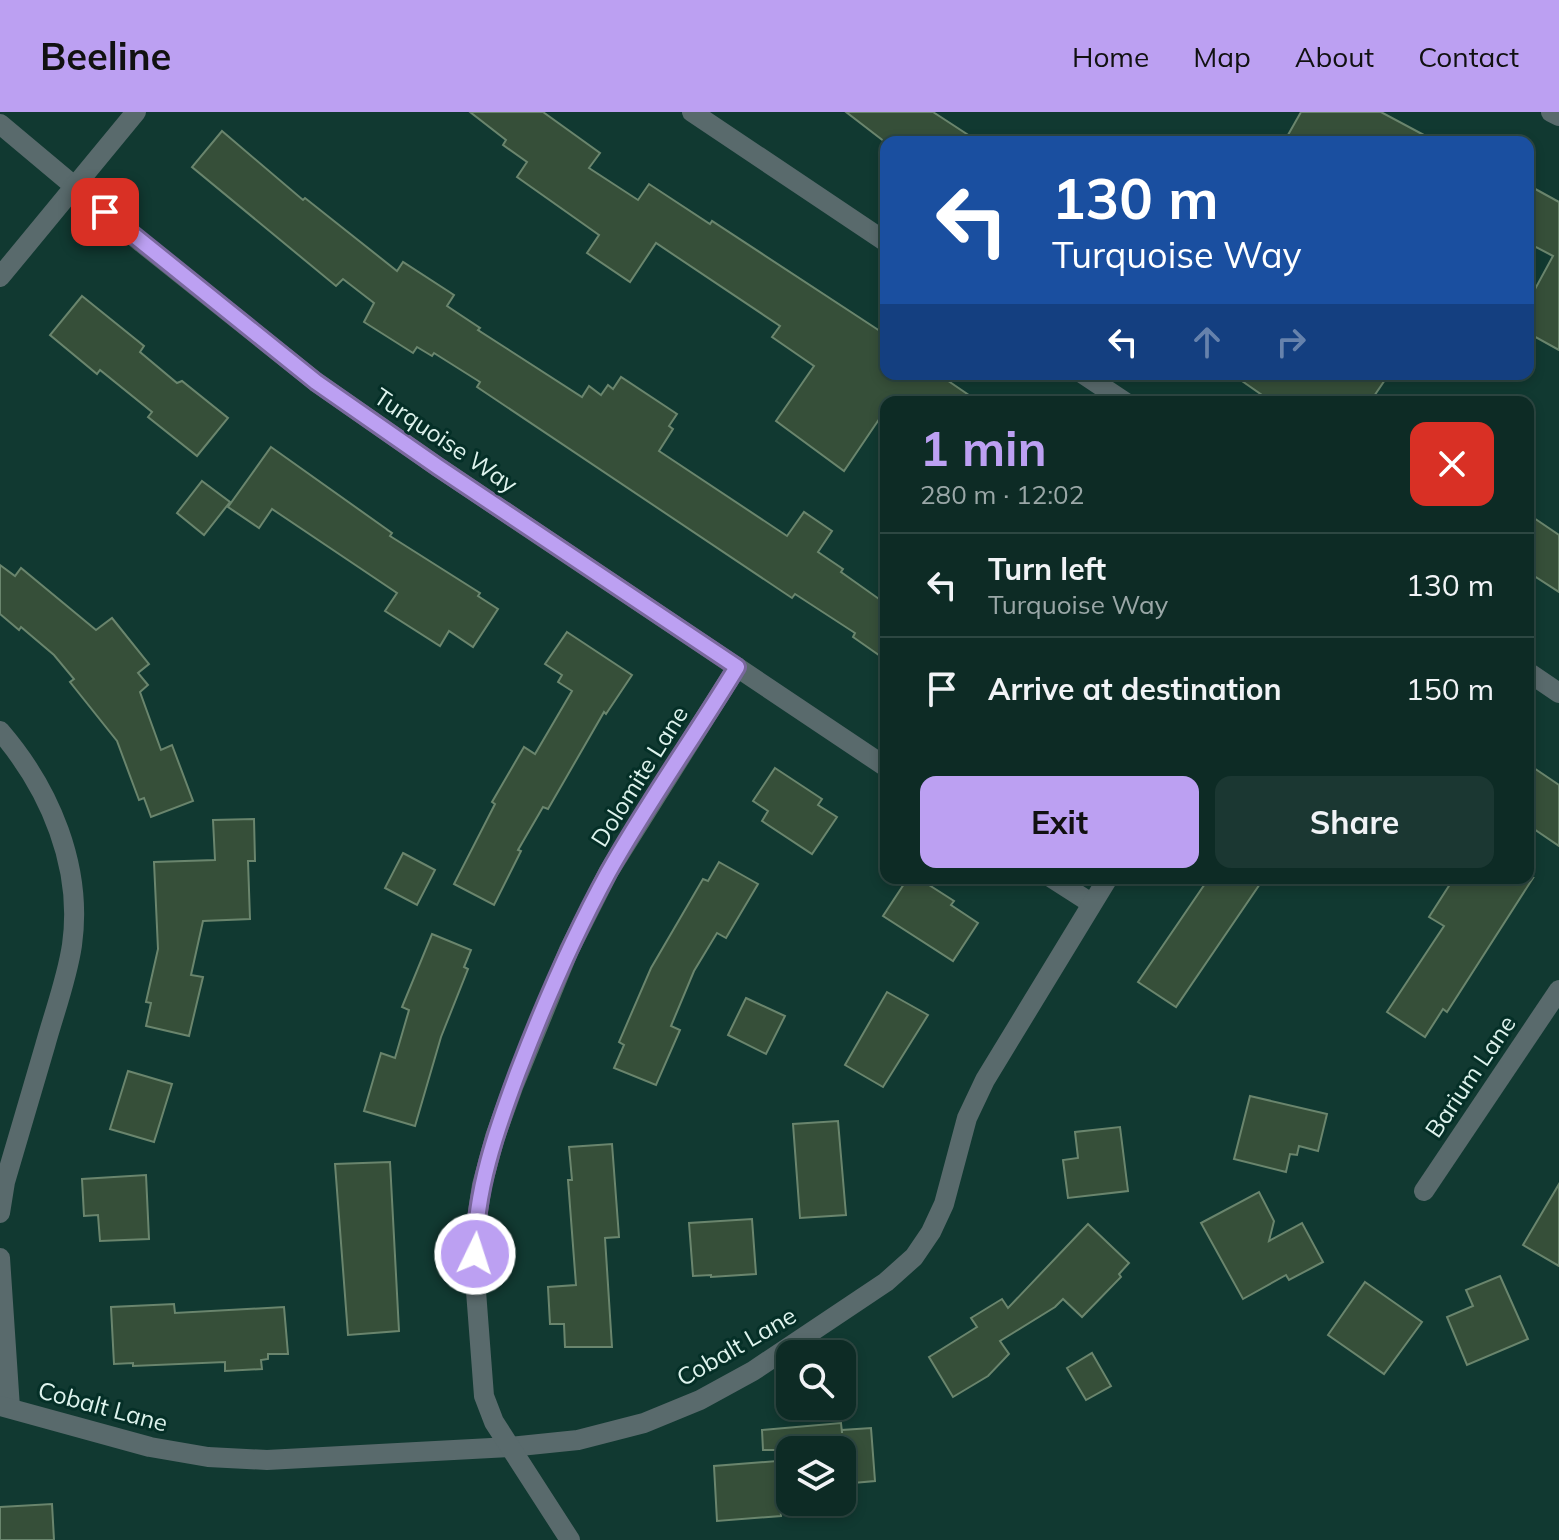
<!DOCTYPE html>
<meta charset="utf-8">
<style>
:root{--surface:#0d2b25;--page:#1b3732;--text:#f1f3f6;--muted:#9aa7a7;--line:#2d4742;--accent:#bca0f2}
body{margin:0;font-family:Mulish,sans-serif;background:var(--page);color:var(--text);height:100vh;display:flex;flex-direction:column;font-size:30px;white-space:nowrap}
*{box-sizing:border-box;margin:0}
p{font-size:26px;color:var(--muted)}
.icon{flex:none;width:44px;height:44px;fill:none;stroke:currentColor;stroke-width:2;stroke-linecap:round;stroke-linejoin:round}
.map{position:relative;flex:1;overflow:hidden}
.side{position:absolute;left:880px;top:284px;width:654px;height:488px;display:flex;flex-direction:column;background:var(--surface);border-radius:16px;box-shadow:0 4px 12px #0003,0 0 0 2px var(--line)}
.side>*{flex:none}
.banner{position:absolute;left:880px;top:24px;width:654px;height:244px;border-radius:16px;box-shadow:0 4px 12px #0003,0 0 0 2px var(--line);background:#1a4fa0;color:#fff;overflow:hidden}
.tools{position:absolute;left:776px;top:1228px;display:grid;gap:16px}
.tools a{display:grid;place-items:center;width:80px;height:80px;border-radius:16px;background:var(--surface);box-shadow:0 4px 12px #0003,0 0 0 2px var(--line);font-size:40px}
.pin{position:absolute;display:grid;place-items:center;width:68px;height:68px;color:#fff;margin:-34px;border-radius:16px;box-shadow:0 4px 12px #0006}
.me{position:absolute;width:88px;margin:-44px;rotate:4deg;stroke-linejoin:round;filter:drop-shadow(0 0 6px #0008)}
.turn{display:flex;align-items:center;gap:28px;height:168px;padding:0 40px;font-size:36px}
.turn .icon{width:104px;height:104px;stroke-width:2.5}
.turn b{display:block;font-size:56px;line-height:68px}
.lanes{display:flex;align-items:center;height:76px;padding:0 40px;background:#0003;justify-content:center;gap:40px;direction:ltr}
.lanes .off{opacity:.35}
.round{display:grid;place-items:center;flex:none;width:84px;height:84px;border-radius:16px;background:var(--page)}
.headline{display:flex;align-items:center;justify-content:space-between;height:136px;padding:0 40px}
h1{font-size:48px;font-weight:700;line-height:60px;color:var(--accent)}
.cta{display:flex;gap:16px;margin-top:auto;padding:16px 40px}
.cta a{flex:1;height:92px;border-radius:16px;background:var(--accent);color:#111;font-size:32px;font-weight:700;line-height:92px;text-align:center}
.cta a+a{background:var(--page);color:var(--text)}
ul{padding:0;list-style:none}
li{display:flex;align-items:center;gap:24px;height:104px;padding:0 40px;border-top:2px solid var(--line)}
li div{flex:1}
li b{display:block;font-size:30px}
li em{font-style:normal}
header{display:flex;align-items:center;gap:48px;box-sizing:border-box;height:112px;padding:0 40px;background:var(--accent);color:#111}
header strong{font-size:38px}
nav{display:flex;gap:44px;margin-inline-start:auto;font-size:28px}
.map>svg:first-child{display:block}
.building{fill:#364f39;stroke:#6a856d;stroke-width:2}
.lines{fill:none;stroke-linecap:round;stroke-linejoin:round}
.street{stroke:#596a6c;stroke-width:20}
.route-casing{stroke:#7a689d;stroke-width:20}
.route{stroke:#bca0f2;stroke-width:14}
.labels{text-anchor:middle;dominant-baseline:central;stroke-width:6;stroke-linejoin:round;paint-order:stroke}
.street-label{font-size:24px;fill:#def3ed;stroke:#052f27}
</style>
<header>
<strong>Beeline</strong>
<nav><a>Home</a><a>Map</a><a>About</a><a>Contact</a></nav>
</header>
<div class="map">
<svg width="1559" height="1428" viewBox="0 0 1559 1428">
<rect width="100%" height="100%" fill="#113931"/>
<!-- building -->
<g class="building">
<polygon points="470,0 543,0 600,41 589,56 638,88 649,72 710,112 712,109 886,223 886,262 938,262 979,290 886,290 886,297 844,359 776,309 814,254 772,225 780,214 656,131 630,170 587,141 599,123 517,65 527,50 503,33 506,28"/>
<polygon points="846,0 933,0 979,30 885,30"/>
<polygon points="1301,0 1381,0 1437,30 1284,30"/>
<polygon points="222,19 303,88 305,86 397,159 403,150 454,183 447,194 480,216 478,218 582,285 589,274 601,283 608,273 613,277 621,265 677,302 669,314 673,317 659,339 787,424 804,400 832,419 818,440 843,457 841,460 879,487 886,478 886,548 853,525 855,521 795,482 792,486 477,275 480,270 434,241 432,244 417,235 413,241 364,210 374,191 343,167 336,174 192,55"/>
<polygon points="1528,73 1559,90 1559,238 1528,221 1528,190 1553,144 1528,131"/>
<polygon points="82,184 144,234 140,240 177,271 182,269 228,306 197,344 148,305 152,300 100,258 97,262 50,223"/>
<polygon points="1232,262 1389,262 1370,290 1272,290"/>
<polygon points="271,335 392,421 390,424 480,481 478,484 498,497 473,535 449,519 440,534 385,499 397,481 272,397 259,416 228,395"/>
<polygon points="202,369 230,390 204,423 177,401"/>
<polygon points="1528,402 1559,423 1559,480 1528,460"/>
<polygon points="0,453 15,464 21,456 96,518 112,506 149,552 138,561 148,573 140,580 161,638 172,633 193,689 151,705 144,686 139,688 117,629 70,570 74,567 54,543 21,515 19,518 0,502"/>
<polygon points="567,520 632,563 606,602 604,600 548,697 543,695 518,738 521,739 494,793 454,772 495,692 492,690 524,635 535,642 572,579 558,570 562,563 545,552"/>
<polygon points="1528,652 1559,673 1559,734 1528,713"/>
<polygon points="775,656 822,687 818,693 837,705 812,742 762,709 768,699 753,689"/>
<polygon points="254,707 255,749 248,749 250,807 203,809 191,863 203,865 189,924 146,914 151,891 146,890 158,837 154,750 215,748 213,708"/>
<polygon points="403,741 435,758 417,793 385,776"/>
<polygon points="719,750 758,772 726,826 717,821 694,859 671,914 680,918 656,973 614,956 624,933 619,930 651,856 703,767 708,769"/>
<polygon points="908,766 918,766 954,789 951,793 978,811 953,849 883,804"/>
<polygon points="1209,766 1264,766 1176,895 1138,870"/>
<polygon points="1454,766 1533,766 1447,900 1443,897 1425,925 1387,900 1444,814 1429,805"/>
<polygon points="432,822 471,838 464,855 468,857 441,925 415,1014 364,999 381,941 395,946 409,898 402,895"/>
<polygon points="887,880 928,903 883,975 845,953"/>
<polygon points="746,886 785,904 766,942 728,923"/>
<polygon points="128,959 172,972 154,1030 110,1017"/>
<polygon points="1250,984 1327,1002 1318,1039 1299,1034 1297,1043 1290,1042 1286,1060 1234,1047"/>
<polygon points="838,1009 846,1103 800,1106 793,1012"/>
<polygon points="1120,1015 1128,1079 1068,1086 1063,1048 1078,1046 1075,1020"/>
<polygon points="612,1032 619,1125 605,1126 612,1235 565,1235 564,1212 550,1212 548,1175 576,1173 568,1068 572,1068 569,1035"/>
<polygon points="390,1050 399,1219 348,1223 335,1052"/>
<polygon points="146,1063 149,1127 100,1129 98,1103 84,1104 82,1067"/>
<polygon points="1559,1072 1559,1154 1523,1133"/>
<polygon points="1259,1080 1274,1109 1269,1129 1302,1111 1323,1150 1289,1168 1286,1163 1243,1187 1201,1111"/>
<polygon points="752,1107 756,1162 711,1165 711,1163 693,1164 689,1111"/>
<polygon points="1088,1112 1129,1151 1119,1162 1121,1165 1082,1205 1063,1187 1055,1195 1000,1229 1009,1242 988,1264 953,1285 929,1245 977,1215 971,1206 1002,1187 1008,1196"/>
<polygon points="1500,1164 1528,1227 1467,1253 1447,1205 1473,1194 1466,1178"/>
<polygon points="1365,1170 1422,1210 1384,1262 1328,1223"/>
<polygon points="174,1192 175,1201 284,1195 288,1242 268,1242 268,1247 261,1248 262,1257 225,1259 225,1250 133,1254 133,1251 114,1252 111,1195"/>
<polygon points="1092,1241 1111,1274 1086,1288 1067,1256"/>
<polygon points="841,1311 842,1321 842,1318 871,1316 875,1369 842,1372 842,1338 763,1338 762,1318"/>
<polygon points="777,1349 781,1404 717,1409 714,1354"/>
<polygon points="52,1392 54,1428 0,1428 0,1395"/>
</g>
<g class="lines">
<!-- street -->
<g class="street">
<polyline points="692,0 886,130"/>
<polyline points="1551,0 1559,4"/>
<polyline points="0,12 142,131 316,270 438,355 886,655"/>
<polyline points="0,165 136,0"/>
<polyline points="1083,262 1125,290"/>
<polyline points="1528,560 1559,581"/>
<path d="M0 619C50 677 83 755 72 833 67 867 54 901 45 934 32 979 18 1025 5 1070L0 1101"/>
<polyline points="1052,766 1091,791"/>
<polyline points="1424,1079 1559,878"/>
<polyline points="0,1146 10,1296"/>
<polyline points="0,1294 150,1335 208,1345 267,1348 510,1335 578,1328 644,1311 700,1288 753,1259 886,1170 914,1145 931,1120 944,1092 967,1006 985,968 1108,766"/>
<polyline points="570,1428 494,1310 484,1284 475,1166 475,1119 482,1073 495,1025 513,975 569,838 609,759 737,555"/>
</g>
</g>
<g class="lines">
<defs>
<path id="route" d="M105 100 316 270 438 355 737 555C695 624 647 691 608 761 573 825 544 892 518 960 496 1019 475 1079 475 1142"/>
</defs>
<!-- route casing -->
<use href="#route" class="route-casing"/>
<!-- route -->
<use href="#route" class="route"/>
</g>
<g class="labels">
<!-- street labels -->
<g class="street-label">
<text transform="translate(446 328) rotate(34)">Turquoise Way</text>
<text transform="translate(639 664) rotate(-58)">Dolomite Lane</text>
<text transform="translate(1470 964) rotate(-56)">Barium Lane</text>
<text transform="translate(736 1234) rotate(-30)">Cobalt Lane</text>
<text transform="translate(103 1294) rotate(15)">Cobalt Lane</text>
</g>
</g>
</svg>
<div class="tools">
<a><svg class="icon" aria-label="search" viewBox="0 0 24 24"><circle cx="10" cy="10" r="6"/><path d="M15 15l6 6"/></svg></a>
<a><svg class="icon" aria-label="layers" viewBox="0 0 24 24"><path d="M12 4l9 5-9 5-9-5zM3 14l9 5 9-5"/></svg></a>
</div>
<div class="pin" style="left:105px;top:100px;background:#d93025"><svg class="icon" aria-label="arrive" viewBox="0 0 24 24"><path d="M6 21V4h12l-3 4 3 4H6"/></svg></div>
<svg class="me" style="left:475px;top:1142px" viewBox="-20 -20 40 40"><circle r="17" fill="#bca0f2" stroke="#fff" stroke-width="3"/><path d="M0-11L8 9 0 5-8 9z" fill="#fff"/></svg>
<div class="banner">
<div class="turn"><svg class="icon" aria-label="left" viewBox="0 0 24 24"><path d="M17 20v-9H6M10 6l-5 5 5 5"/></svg><div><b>130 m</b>Turquoise Way</div></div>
<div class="lanes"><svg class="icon" aria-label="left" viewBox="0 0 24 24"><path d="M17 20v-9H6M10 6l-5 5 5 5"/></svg><svg class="icon off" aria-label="ahead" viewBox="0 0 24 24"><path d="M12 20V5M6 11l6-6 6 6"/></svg><svg class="icon off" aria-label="right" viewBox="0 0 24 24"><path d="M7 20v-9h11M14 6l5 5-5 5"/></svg></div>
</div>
<section class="side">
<div class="headline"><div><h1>1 min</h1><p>280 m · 12:02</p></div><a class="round" style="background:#d93025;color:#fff"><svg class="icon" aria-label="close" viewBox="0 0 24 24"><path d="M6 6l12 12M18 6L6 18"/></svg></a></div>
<ul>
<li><svg class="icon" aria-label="left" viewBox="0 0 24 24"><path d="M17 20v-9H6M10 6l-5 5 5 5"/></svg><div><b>Turn left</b><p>Turquoise Way</p></div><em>130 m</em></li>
<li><svg class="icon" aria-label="arrive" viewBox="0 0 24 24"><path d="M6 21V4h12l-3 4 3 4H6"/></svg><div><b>Arrive at destination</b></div><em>150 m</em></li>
</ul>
<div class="cta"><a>Exit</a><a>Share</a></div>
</section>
</div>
